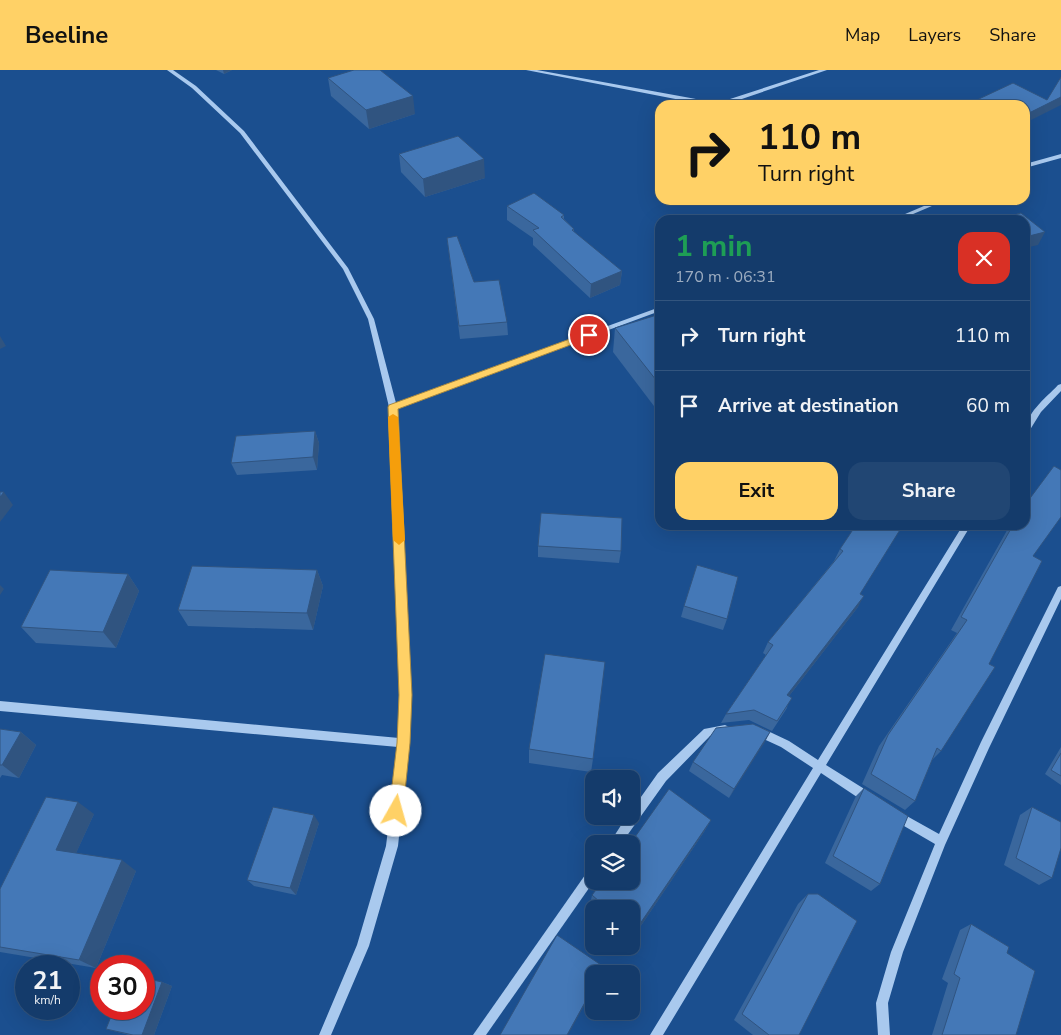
<!DOCTYPE html>
<meta charset="utf-8">
<style>
:root{--surface:#143b6b;--page:#214673;--text:#f1f3f6;--muted:#9dadc1;--line:#33557e;--accent:#ffd166}
body{margin:0;font-family:"Nunito Sans",sans-serif;background:var(--page);color:var(--text);height:100vh;display:flex;flex-direction:column;font-size:19px;white-space:nowrap}
*{box-sizing:border-box;margin:0}
p{font-size:16px;color:var(--muted)}
.icon{flex:none;width:28px;height:28px;fill:none;stroke:currentColor;stroke-width:2;stroke-linecap:round;stroke-linejoin:round}
.map{position:relative;flex:1;overflow:hidden}
.panel{position:absolute;left:655px;top:145px;width:375px;height:315px;display:flex;flex-direction:column;background:var(--surface);border-radius:15px;box-shadow:0 5px 20px #0002,0 0 0 1px var(--line)}
.panel>*{flex:none}
.hud{position:absolute;left:655px;top:30px;width:375px;height:105px;border-radius:15px;box-shadow:0 5px 20px #0002,0 0 0 1px var(--line);background:#ffd166;color:#111;overflow:hidden}
.fabs{position:absolute;left:585px;top:700px;display:grid;gap:10px}
.fabs a{display:grid;place-items:center;width:55px;height:55px;border-radius:10px;background:var(--surface);box-shadow:0 5px 20px #0002,0 0 0 1px var(--line);font-size:25px}
.speed{position:absolute;left:15px;top:885px;display:flex;gap:10px;font-size:25px;font-weight:700;text-align:center}
.speed>*{display:grid;place-content:center;width:65px;height:65px;border-radius:50%;background:var(--surface);box-shadow:0 5px 20px #0002,0 0 0 1px var(--line);line-height:1}
.speed small{font-size:12px;font-weight:400}
.speed .limit{border:8px solid #d22;background:#fff;color:#111}
.pin{position:absolute;display:grid;place-items:center;width:42px;height:42px;color:#fff;margin:-21px;border:2px solid #fff;border-radius:50%;box-shadow:0 1px 5px #0007}
.me{position:absolute;width:55px;margin:-28px;rotate:7deg;stroke-linejoin:round;filter:drop-shadow(0 0 4px #0008)}
.turn{display:flex;align-items:center;gap:18px;height:105px;padding:0 20px;font-size:22px}
.turn .icon{width:65px;height:65px;stroke-width:2.5}
.turn b{display:block;font-size:35px;line-height:42px}
.round{display:grid;place-items:center;flex:none;width:52px;height:52px;border-radius:15px;background:var(--page)}
.overview{display:flex;align-items:center;justify-content:space-between;height:85px;padding:0 20px}
h1{font-size:30px;font-weight:700;line-height:38px;color:#1e9e55}
.button{display:flex;gap:10px;margin-top:auto;padding:10px 20px}
.button a{flex:1;height:58px;border-radius:15px;background:var(--accent);color:#111;font-size:20px;font-weight:700;line-height:58px;text-align:center}
.button a+a{background:var(--page);color:var(--text)}
ul{padding:0;list-style:none}
li{display:flex;align-items:center;gap:15px;height:70px;padding:0 20px;border-top:1px solid var(--line)}
li div{flex:1}
li b{display:block;font-size:19px}
li em{font-style:normal}
header{display:flex;align-items:center;gap:30px;box-sizing:border-box;height:70px;padding:0 25px;background:var(--accent);color:#111}
header strong{font-size:24px}
nav{display:flex;gap:28px;margin-inline-start:auto;font-size:18px}
.map>svg:first-child{display:block}
.lines{fill:none;stroke-linecap:round;stroke-linejoin:round}
.minor{fill:#a9c9ee;fill-rule:evenodd}
.wall{fill:#3a679d}
.shaded-wall{fill:#305480}
.building{fill:#4478b7;stroke:#305480}
.route{fill:#ffd166;stroke:#a68842}
.slow{fill:#f59e0b}
</style>
<header>
<strong>Beeline</strong>
<nav><a>Map</a><a>Layers</a><a>Share</a></nav>
</header>
<div class="map">
<svg width="1061" height="965" viewBox="0 0 1061 965">
<rect width="100%" height="100%" fill="#1b4f8f"/>
<g class="lines">
<!-- minor -->
<g class="minor">
<polygon points="167,0 173,0 196,16 244,61 348,198 374,249 396,333 660,237 660,241 397,338 411,625 409,673 398,776 369,876 331,965 319,965 357,875 386,776 398,677 0,641 0,631 399,668 401,625 389,337 368,249 343,199 240,63 192,18"/>
<polygon points="526,0 537,0 696,29 730,29 819,0 827,0 730,33 696,33"/>
<polygon points="1061,84 1061,88 1025,98 1025,94"/>
<polygon points="938,130 946,130 899,150 891,150"/>
<path d="M1061 314V321L1041 342 1028 363 1025 364C1025 343 1045 329 1058 315Z"/>
<polygon points="963,455 971,455 826,695 874,725 875,729 874,733 870,734 866,733 821,703 663,965 650,965 813,698 781,677 753,664 752,661 753,658 757,656 789,671 818,690"/>
<polygon points="1061,516 1061,529 989,678 945,775 903,882 888,933 890,965 878,965 876,933 891,882 935,774 892,749 891,745 892,741 896,740 939,764 981,672 1058,517"/>
<polygon points="725,655 729,657 730,660 729,663 710,666 666,711 621,774 609,774 627,746 631,746 631,741 658,703 704,659"/>
<polygon points="594,797 594,811 486,965 473,965 590,798"/>
</g>
</g>
<!-- wall -->
<g class="wall">
<polygon points="216,0 232,0 224,4"/>
<polygon points="328,8 415,44 369,59 331,26"/>
<polygon points="399,84 485,108 425,127 401,102"/>
<polygon points="507,136 564,145 564,149 574,159 574,162 622,201 620,215 590,228 533,175 533,168 507,150"/>
<polygon points="447,168 474,212 507,252 508,265 460,269"/>
<polygon points="660,244 660,344 613,282 615,258"/>
<polygon points="315,361 319,373 317,400 237,405 231,393"/>
<polygon points="856,455 861,524 858,537 789,626 787,638 772,661 749,650 721,653 726,644 766,585 763,583 768,572 834,491 840,479"/>
<polygon points="1010,455 1025,455 1033,486 941,681 932,690 915,731 905,740 862,714 879,676 957,563 951,560"/>
<polygon points="538,476 621,481 619,493 538,487"/>
<polygon points="317,500 323,516 313,560 188,556 178,540"/>
<polygon points="128,504 139,521 116,578 36,573 21,557"/>
<polygon points="684,536 727,549 723,560 681,547"/>
<polygon points="0,659 21,662 36,675 19,708 2,705 0,708"/>
<polygon points="770,662 729,728 689,701 693,692"/>
<polygon points="1061,677 1061,715 1045,704"/>
<polygon points="529,679 593,689 591,702 529,693"/>
<polygon points="864,718 880,814 871,821 825,793 856,726"/>
<polygon points="1032,737 1052,808 1039,815 1004,795 1020,745"/>
<polygon points="94,744 76,783 136,801 96,898 0,882 0,819"/>
<polygon points="711,750 704,762 632,869 631,839 595,839 590,835 592,825"/>
<polygon points="319,753 296,825 254,816 247,810"/>
<polygon points="808,824 799,965 753,965 734,950 798,834"/>
<polygon points="971,854 1007,883 1016,965 932,965 948,913 942,909 960,860"/>
<polygon points="162,912 172,916 154,965 129,965 106,959"/>
</g>
<!-- shaded-wall -->
<g class="shaded-wall">
<polygon points="223,0 232,0 224,4"/>
<polygon points="413,26 415,44 369,59 366,40"/>
<polygon points="1061,27 1061,35 1025,53 1025,45"/>
<polygon points="484,89 485,108 425,127 423,109"/>
<polygon points="1045,162 1038,175 1025,178 1025,167"/>
<polygon points="622,201 620,215 590,228 591,214"/>
<polygon points="0,266 6,276 0,279"/>
<polygon points="315,361 319,373 317,400 313,387"/>
<polygon points="4,422 13,435 0,452 0,427"/>
<polygon points="317,500 323,516 313,560 307,543"/>
<polygon points="128,504 139,521 116,578 103,562"/>
<polygon points="0,515 4,519 0,525"/>
<polygon points="864,526 858,537 782,635 787,625"/>
<polygon points="21,662 36,675 19,708 2,695"/>
<polygon points="770,662 765,672 729,728 734,719"/>
<polygon points="78,732 94,744 73,790 56,780"/>
<polygon points="314,745 319,753 296,825 290,818"/>
<polygon points="711,750 704,762 632,869 635,861"/>
<polygon points="122,790 136,801 96,898 79,890"/>
<polygon points="162,912 172,916 154,965 142,965"/>
<polygon points="594,916 594,918 568,965 567,965"/>
</g>
<!-- building -->
<g class="building">
<polygon points="354,0 380,0 413,26 366,40 328,8"/>
<polygon points="1061,7 1061,27 1025,45 1025,35 966,35 1013,13 1047,30"/>
<polygon points="458,66 484,89 423,109 399,84"/>
<polygon points="534,123 564,145 561,147 574,159 572,160 622,201 591,214 533,160 539,158 507,136"/>
<polygon points="1021,143 1045,162 1025,167 1025,150 995,150"/>
<polygon points="457,166 474,212 499,210 507,252 459,256 447,168"/>
<polygon points="660,244 660,315 615,258"/>
<polygon points="315,361 313,387 231,393 236,366"/>
<polygon points="1054,396 1061,400 1061,447 1033,486 1042,491 989,594 995,597 941,681 937,678 915,731 871,704 888,665 967,550 961,547 1013,455 1025,455 1025,435"/>
<polygon points="0,422 4,422 0,427"/>
<polygon points="541,443 622,448 621,481 538,476"/>
<polygon points="856,455 903,455 860,524 864,526 787,625 792,628 777,651 754,640 726,644 773,575 768,572 843,481 840,479"/>
<polygon points="697,495 738,507 727,549 684,536"/>
<polygon points="192,496 317,500 307,543 178,540"/>
<polygon points="50,500 128,504 103,562 21,557"/>
<polygon points="545,584 605,592 593,689 529,679"/>
<polygon points="753,654 770,662 734,719 693,692 716,658"/>
<polygon points="0,659 21,662 2,695 0,695"/>
<polygon points="1061,683 1061,706 1051,700"/>
<polygon points="864,718 908,746 880,814 833,786"/>
<polygon points="669,719 711,750 635,861 631,858 631,839 608,839 592,825 603,811 631,811 631,774 630,774"/>
<polygon points="46,727 78,732 56,780 122,790 79,890 0,877 0,819"/>
<polygon points="273,737 314,745 290,818 247,810"/>
<polygon points="1032,737 1061,752 1061,778 1052,808 1016,788"/>
<polygon points="808,824 818,824 857,851 799,965 769,965 742,944"/>
<polygon points="971,854 1009,877 1007,883 1035,901 1016,965 942,965 960,908 954,904"/>
<polygon points="557,865 604,897 600,904 594,904 594,916 567,965 500,965"/>
<polygon points="144,908 162,912 142,965 133,965 106,959 114,939 144,939"/>
</g>
<!-- route -->
<polygon class="route" points="589,262 593,265 592,267 398,339 412,625 410,673 403,741 401,746 396,748 391,746 389,741 397,673 399,625 388,337 389,335"/>
<!-- slow -->
<polygon class="slow" points="393,344 398,347 405,470 399,475 393,470 388,347"/>
</svg>
<div class="fabs">
<a><svg class="icon" aria-label="sound" viewBox="0 0 24 24"><path d="M4 9h4l5-4v14l-5-4H4zM17 9q2 3 0 6"/></svg></a>
<a><svg class="icon" aria-label="layers" viewBox="0 0 24 24"><path d="M12 4l9 5-9 5-9-5zM3 14l9 5 9-5"/></svg></a>
<a>+</a>
<a>−</a>
</div>
<div class="speed"><div>21<small>km/h</small></div><div class="limit">30</div></div>
<div class="pin" style="left:589px;top:265px;background:#d93025"><svg class="icon" aria-label="arrive" viewBox="0 0 24 24"><path d="M6 21V4h12l-3 4 3 4H6"/></svg></div>
<svg class="me" style="left:396px;top:741px" viewBox="-20 -20 40 40"><circle r="19" fill="#fff"/><path d="M0-13L10 11 0 6-10 11z" fill="#ffd166"/></svg>
<div class="hud">
<div class="turn"><svg class="icon" aria-label="right" viewBox="0 0 24 24"><path d="M7 20v-9h11M14 6l5 5-5 5"/></svg><div><b>110 m</b>Turn right</div></div>
</div>
<section class="panel">
<div class="overview"><div><h1>1 min</h1><p>170 m · 06:31</p></div><a class="round" style="background:#d93025;color:#fff"><svg class="icon" aria-label="close" viewBox="0 0 24 24"><path d="M6 6l12 12M18 6L6 18"/></svg></a></div>
<ul>
<li><svg class="icon" aria-label="right" viewBox="0 0 24 24"><path d="M7 20v-9h11M14 6l5 5-5 5"/></svg><div><b>Turn right</b></div><em>110 m</em></li>
<li><svg class="icon" aria-label="arrive" viewBox="0 0 24 24"><path d="M6 21V4h12l-3 4 3 4H6"/></svg><div><b>Arrive at destination</b></div><em>60 m</em></li>
</ul>
<div class="button"><a>Exit</a><a>Share</a></div>
</section>
</div>
